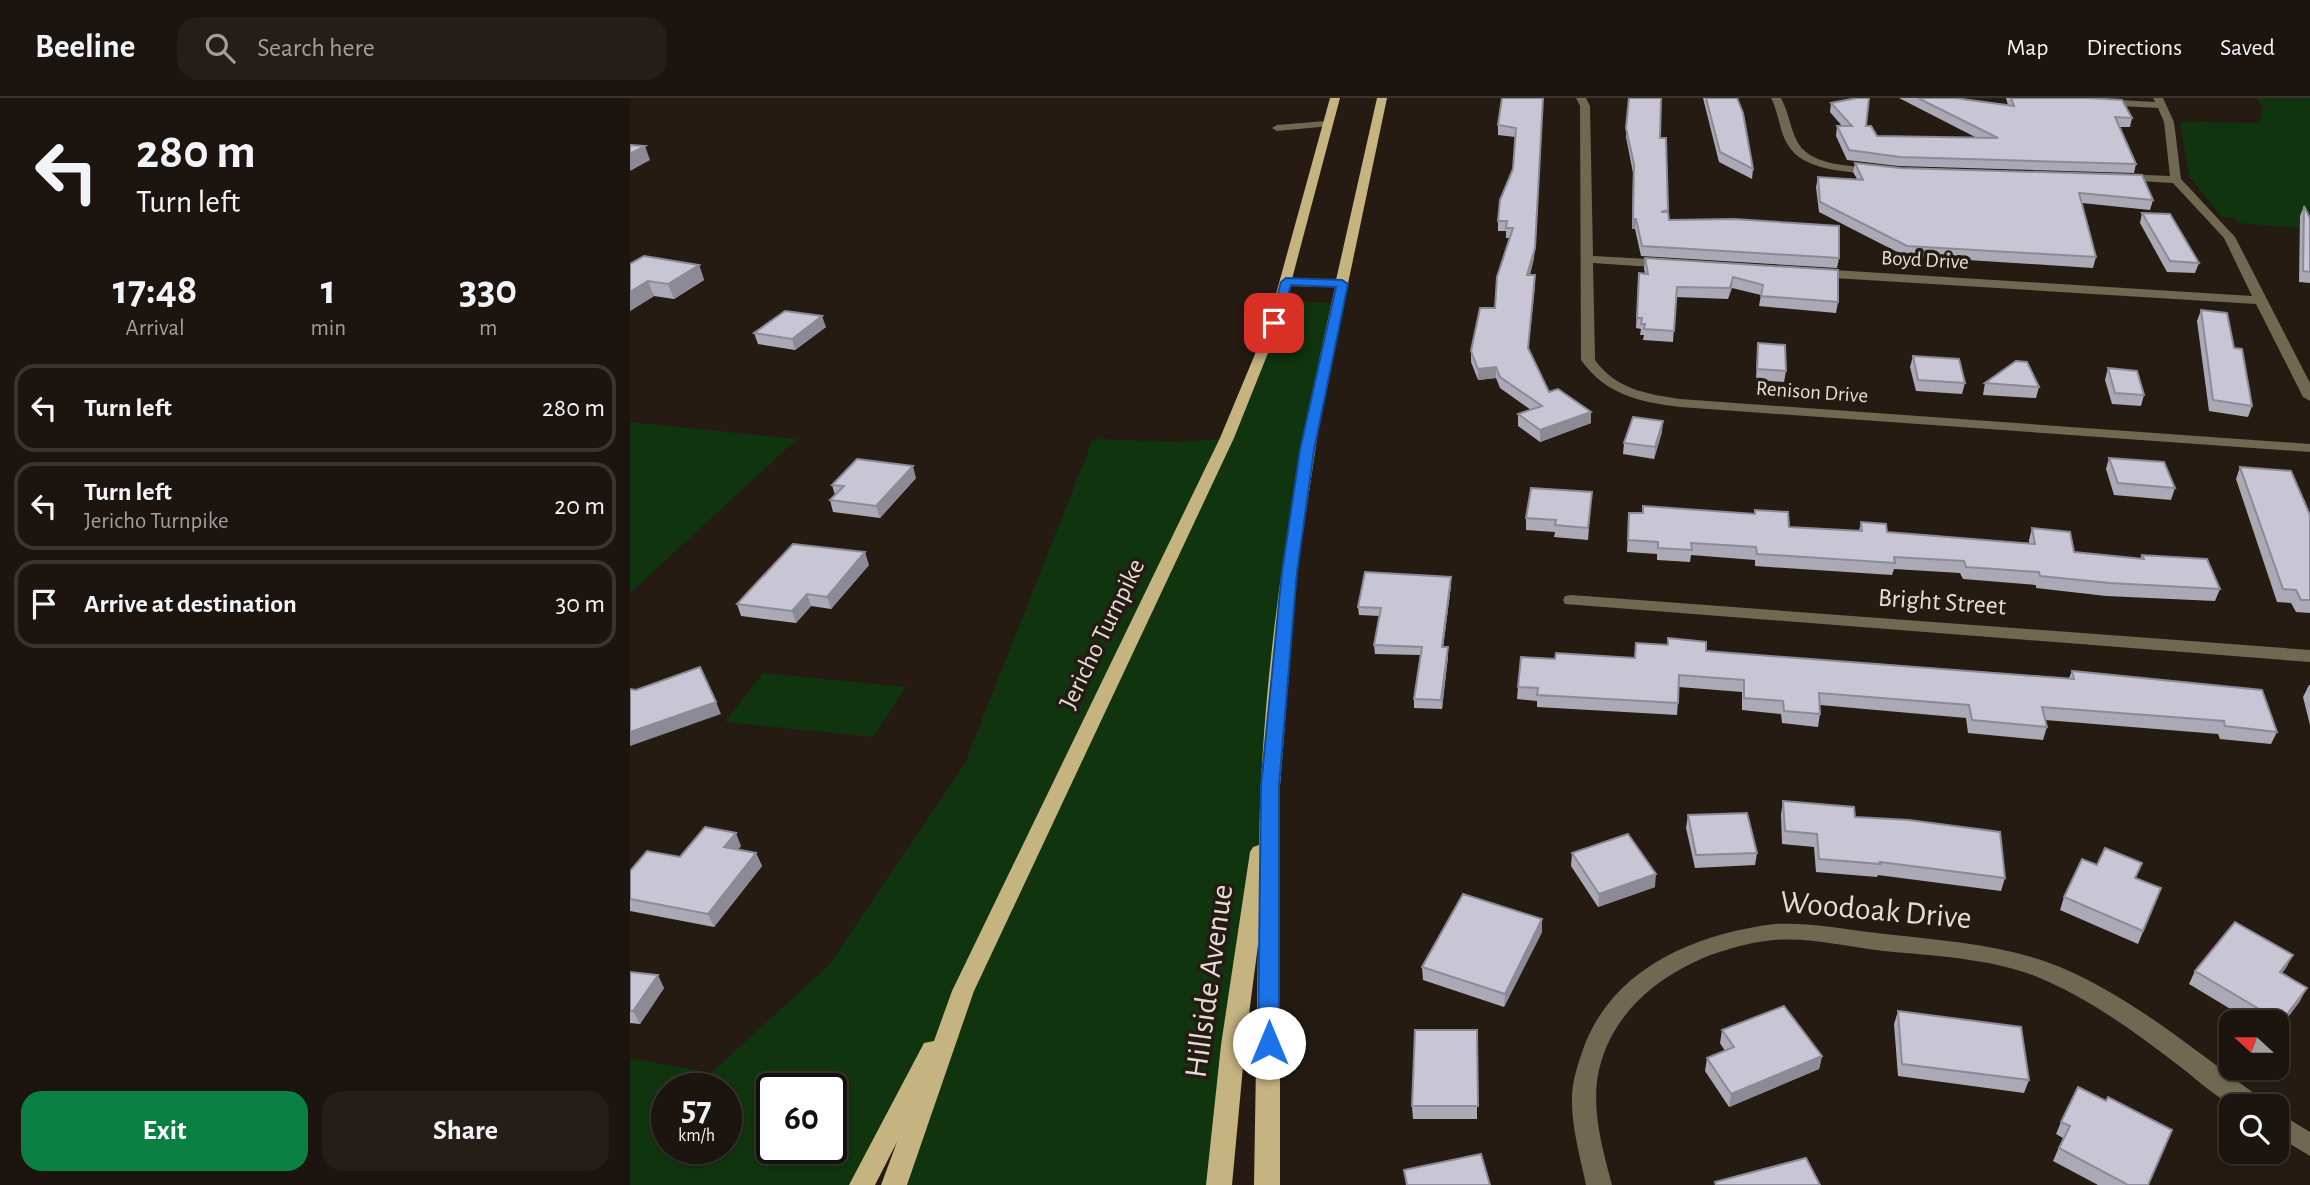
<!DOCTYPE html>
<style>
:root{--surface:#1c140e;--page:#251d17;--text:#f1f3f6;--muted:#a09e9e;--line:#3a332e;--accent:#0b8043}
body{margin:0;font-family:"Alegreya Sans",sans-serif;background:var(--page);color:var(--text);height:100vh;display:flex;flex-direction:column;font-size:26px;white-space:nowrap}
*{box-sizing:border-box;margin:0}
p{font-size:23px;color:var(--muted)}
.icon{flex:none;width:38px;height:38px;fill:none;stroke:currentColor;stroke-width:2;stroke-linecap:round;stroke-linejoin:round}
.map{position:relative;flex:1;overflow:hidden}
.panel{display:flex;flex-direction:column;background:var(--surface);width:630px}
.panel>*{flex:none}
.banner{background:#1c140e;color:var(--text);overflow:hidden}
.needle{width:46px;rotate:291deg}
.buttons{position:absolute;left:1589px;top:912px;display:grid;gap:14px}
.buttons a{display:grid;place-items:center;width:70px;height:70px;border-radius:14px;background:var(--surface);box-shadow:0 2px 5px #0004,0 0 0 2px var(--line);font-size:35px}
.speed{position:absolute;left:21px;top:975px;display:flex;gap:14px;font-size:35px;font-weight:700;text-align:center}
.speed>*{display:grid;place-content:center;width:91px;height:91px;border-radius:50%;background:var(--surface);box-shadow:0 2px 5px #0004,0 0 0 2px var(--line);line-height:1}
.speed small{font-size:18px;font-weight:400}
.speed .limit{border:4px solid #111;border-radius:10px;background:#fff;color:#111}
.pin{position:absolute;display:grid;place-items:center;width:60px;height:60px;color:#fff;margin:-30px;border-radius:14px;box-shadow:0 4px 10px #0006}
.me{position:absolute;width:77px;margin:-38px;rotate:0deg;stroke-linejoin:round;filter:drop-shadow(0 0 5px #0008)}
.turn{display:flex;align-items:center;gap:24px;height:147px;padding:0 21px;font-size:32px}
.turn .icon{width:91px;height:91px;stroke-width:2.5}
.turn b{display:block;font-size:49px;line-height:60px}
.eta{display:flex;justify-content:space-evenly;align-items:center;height:119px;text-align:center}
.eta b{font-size:42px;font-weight:700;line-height:49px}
.cta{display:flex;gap:14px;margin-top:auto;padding:14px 21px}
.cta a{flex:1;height:80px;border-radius:21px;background:var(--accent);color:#fff;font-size:28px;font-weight:700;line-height:80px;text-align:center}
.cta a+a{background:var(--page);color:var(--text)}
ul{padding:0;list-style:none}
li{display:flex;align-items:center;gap:21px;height:88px;margin:0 14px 10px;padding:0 7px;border:4px solid var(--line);border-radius:21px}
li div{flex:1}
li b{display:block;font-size:26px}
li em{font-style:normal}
header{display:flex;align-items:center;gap:42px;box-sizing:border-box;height:98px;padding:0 35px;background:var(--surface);border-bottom:2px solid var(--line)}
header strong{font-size:33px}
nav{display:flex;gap:38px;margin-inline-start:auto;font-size:24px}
.search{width:490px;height:63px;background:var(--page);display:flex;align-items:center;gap:18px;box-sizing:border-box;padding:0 24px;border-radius:21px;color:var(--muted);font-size:26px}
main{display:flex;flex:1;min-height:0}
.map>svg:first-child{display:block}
.green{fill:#0f340e;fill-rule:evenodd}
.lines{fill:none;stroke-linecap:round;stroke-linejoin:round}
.minor{fill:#706850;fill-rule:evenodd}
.major{fill:#c5b380;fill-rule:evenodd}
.wall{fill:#aca9b7}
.shaded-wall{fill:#8c8a95}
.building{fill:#c8c5d5;stroke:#8c8a95;stroke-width:2}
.route{fill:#1a73e8;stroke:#114b97;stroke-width:2}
.labels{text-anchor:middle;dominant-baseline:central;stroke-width:7;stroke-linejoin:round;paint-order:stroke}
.far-street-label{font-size:21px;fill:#e4ddd7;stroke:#251b13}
.street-label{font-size:26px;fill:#e4ddd7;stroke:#251b13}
.near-street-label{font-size:32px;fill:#e4ddd7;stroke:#251b13}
</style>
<header>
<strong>Beeline</strong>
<div class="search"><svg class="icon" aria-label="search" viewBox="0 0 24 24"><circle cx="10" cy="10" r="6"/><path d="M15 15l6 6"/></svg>Search here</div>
<nav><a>Map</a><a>Directions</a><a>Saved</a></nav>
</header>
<main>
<section class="panel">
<div class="banner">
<div class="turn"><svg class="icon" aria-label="left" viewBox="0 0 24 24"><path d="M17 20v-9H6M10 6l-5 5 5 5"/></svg><div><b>280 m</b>Turn left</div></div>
</div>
<div class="eta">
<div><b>17:48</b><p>Arrival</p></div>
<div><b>1</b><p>min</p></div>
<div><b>330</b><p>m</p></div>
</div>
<ul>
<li><svg class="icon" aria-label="left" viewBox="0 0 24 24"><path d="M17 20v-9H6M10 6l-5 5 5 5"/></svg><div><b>Turn left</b></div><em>280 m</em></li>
<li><svg class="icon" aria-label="left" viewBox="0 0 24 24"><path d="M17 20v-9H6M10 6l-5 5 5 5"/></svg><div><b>Turn left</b><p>Jericho Turnpike</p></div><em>20 m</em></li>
<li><svg class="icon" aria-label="arrive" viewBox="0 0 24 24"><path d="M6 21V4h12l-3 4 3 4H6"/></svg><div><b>Arrive at destination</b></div><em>30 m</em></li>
</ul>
<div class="cta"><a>Exit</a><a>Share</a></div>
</section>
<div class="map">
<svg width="1680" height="1087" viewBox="0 0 1680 1087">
<rect width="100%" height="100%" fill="#251b13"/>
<!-- green -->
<g class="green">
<polygon points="1627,0 1680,0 1680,131 1608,125 1604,120 1592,119 1559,78 1550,24 1629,25 1633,10"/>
<path d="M650 203 707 205 691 280 589 1087H264L331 900 232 1087H0V960L81 975 199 867 335 665 463 341 553 344 597 340ZM37 990H96V1050H37ZM142 990H201V1050H142Z"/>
<polygon points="0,324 167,341 0,495"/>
<polygon points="133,575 276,589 243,639 95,624"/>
</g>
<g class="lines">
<!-- minor -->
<g class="minor">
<path d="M946 0H956L960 8 963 158 1037 162 1043 166 1037 170 963 165 965 262C986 291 1016 296 1050 301L1680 346V354L1050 309C1010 304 976 297 951 262L950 8Z"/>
<path d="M1141 0H1151C1158 13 1160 28 1166 41 1177 68 1221 68 1245 70L1250 73 1245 76C1218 74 1173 73 1158 47 1149 33 1149 15 1141 0Z"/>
<polygon points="1523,0 1533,0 1544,24 1551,81 1605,139 1680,285 1680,303 1673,299 1626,206 1187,179 1181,175 1187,171 1622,198 1594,140 1543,85 1490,82 1485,79 1490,76 1540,78 1534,24 1528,10 1471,7 1466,4 1471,1 1525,4"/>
<polygon points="696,23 701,26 700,28 647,33 642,30 647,27"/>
<polygon points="941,497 1680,552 1680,564 935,506 933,502 935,498"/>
<path d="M1144 826C1181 824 1218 832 1255 836 1309 842 1365 846 1417 864 1496 893 1563 952 1632 1001L1635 1008C1626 1008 1612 1011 1604 1007 1587 1001 1563 978 1548 967 1504 933 1457 899 1405 878 1358 860 1304 858 1254 853 1218 849 1180 839 1144 842 1066 850 979 898 967 983 963 1018 973 1053 982 1087H956C950 1058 941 1028 942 997 943 979 949 963 955 946 986 868 1067 836 1144 826Z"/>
<polygon points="1647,1014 1680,1034 1680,1058 1647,1038"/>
</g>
<!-- major -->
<path class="major" d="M700 0H710L662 181 706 182 747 0H757L691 314 667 474 650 688V1087H624L628 847 615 947 602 1087H576L591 947 620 754 623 749 629 747C632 559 664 372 705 189L660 188 650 225 604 340 344 893 277 1087H251L267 1044 245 1087H219L294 945 304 943 322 893 590 340 638 225Z"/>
</g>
<!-- wall -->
<g class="wall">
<polygon points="913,0 904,160 900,177 905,188 898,252 919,294 961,314 961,325 910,344 888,328 888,316 901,312 870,290 866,280 848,282 841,264 841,253 865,210 880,140 876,140 876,133 868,133 868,123 883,71 885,39 868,37 868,27"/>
<polygon points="999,0 1030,40 1036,40 1039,122 1209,160 1207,170 1011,158 1005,131 1002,131 1003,75 996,39"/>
<polygon points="1073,0 1107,0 1123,71 1122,81 1089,64"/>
<polygon points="1269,0 1325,0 1378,7 1376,0 1457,0 1502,20 1500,29 1489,29 1506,66 1504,75 1268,68 1217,62 1206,38 1207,28 1212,28 1200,14 1201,5 1247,38 1347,40"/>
<polygon points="1225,65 1523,102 1520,112 1452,105 1466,159 1463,170 1275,158 1189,114 1186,89 1188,79 1227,81 1223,74"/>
<polygon points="1674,108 1680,120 1680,185 1669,184 1670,118"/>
<polygon points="1512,115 1569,165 1565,175 1537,174 1510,125"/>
<polygon points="1015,160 1208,172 1208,204 1206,215 1129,208 1131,197 1102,190 1098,201 1046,199 1043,244 1013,242 1014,237 1010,237 1011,231 1006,230 1008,186 1015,175 1014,171"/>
<polygon points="0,166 69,167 74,182 44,201 24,198 0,213"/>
<polygon points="1571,212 1604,250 1622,308 1618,319 1579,313 1567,223"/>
<polygon points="196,229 165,252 128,246 124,235"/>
<polygon points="1128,245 1156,273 1154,284 1126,282"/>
<polygon points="1283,258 1335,285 1332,296 1286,293 1280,269"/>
<polygon points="1478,270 1514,297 1511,308 1482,306 1475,282"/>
<polygon points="1355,285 1409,289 1406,300 1353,297"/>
<polygon points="1032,334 1024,361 993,356 994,345"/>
<polygon points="1479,360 1545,390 1541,402 1484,397 1476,371"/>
<polygon points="1610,369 1680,417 1680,515 1666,514 1661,505 1647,504 1606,381"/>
<polygon points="286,380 250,420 203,414 200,402 205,397 202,387"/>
<polygon points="962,394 958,442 924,439 925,434 896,432 896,420"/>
<polygon points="1125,412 1159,429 1229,433 1231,424 1257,434 1399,445 1399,442 1402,430 1444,454 1510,461 1512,457 1590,491 1585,503 1476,498 1406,490 1406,487 1333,481 1330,475 1264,471 1262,477 1125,468 1125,462 1061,457 1060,464 1027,462 1027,456 997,454 999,415 1124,416"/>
<polygon points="239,467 201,511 181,508 166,525 111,518 107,506"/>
<polygon points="821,487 813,549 818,558 812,611 784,610 784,601 790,557 745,556 744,547 749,518 729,517 728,509"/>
<polygon points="1076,553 1439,580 1442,573 1647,634 1641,646 1590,641 1588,636 1415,622 1417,629 1413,642 1338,635 1336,620 1190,607 1190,616 1188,629 1152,625 1151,616 1112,612 1112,594 1049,589 1047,617 907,609 907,603 887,601 888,589 925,561 1005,560"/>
<polygon points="1679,587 1680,587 1680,627 1673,599"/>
<polygon points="1153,703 1225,719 1375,780 1371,793 1248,777 1247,779 1186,774 1184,749 1152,746 1151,716"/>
<polygon points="1058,717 1127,755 1125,767 1065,770 1056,730"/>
<polygon points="111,748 108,751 126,755 132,768 84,829 0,813 0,773 50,759"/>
<polygon points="942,755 1025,789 968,809 941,768"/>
<polygon points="1467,767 1505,780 1531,790 1508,846 1430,812 1434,799"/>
<polygon points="912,834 874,909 793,882 792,869"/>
<polygon points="1663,857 1652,875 1670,903 1647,934 1647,924 1622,924 1559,886 1565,873"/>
<polygon points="0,874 34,890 10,926 0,925"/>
<polygon points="1268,913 1399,982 1394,995 1268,978 1264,926"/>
<polygon points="847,932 847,1021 783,1021 782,1008"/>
<polygon points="1092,932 1192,958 1189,971 1099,1009 1075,973 1077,960 1095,953 1090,945"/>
<polygon points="1476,1003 1518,1087 1468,1087 1423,1063 1433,1040 1426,1036 1431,1024"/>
</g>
<!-- shaded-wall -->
<g class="shaded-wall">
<polygon points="913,0 904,160 897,187 897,177"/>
<polygon points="15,48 20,62 0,73 0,56"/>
<polygon points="1003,121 1006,121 1005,131 1002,131"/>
<polygon points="69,167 74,182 44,201 38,186"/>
<polygon points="1103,179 1102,190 1098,201 1100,190"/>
<polygon points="18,183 24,198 0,213 0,194"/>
<polygon points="192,218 196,229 165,252 162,241"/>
<polygon points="866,269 866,280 848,282 848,271"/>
<polygon points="961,314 961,325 910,344 910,332"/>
<polygon points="1033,323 1032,334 1024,361 1025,349"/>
<polygon points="283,368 286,380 250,420 246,408"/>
<polygon points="235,454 239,467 201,511 197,499"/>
<polygon points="821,479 821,487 812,558 812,549"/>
<polygon points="177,496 181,508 166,525 162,513"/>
<polygon points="818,549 818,558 812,611 811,602"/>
<polygon points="86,604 91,616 0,648 0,634"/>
<polygon points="106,735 111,748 100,762 94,749"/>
<polygon points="126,755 132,768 84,829 78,816"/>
<polygon points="1026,776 1025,789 968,809 969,796"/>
<polygon points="912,821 912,834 874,909 875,896"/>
<polygon points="1663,857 1656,870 1643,887 1650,874"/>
<polygon points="28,877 34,890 10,926 3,913"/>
<polygon points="1677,890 1670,903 1647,934 1651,924"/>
<polygon points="1192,958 1189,971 1099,1009 1101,996"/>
</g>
<!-- building -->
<g class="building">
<polygon points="872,0 913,0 905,150 897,177 905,177 898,250 919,294 928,291 961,314 910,332 888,316 912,308 870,279 866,269 848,271 841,253 850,210 865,210 867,179 883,130 876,130 877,123 868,123 870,102 883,71 886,30 868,27"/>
<polygon points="999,0 1031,0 1030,40 1036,40 1038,112 1031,114 1038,114 1039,122 1104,121 1209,128 1209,160 1012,148 1006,121 1003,121 1004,66 996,30"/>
<polygon points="1076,0 1107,0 1113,15 1123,71 1090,54"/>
<polygon points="1227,0 1239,0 1236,28 1241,28 1247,38 1368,40 1288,0 1325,0 1384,8 1381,0 1457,0 1492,2 1502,20 1485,19 1506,66 1270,59 1219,52 1207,28 1222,28 1201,5"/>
<polygon points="0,47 15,48 0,56"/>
<polygon points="1225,65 1270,70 1512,77 1523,102 1449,95 1466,159 1277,148 1190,104 1188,79 1233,82"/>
<polygon points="1674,108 1680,120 1680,174 1673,173"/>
<polygon points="1512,115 1540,116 1569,165 1540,163"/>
<polygon points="14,158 69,167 38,186 18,183 0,194 0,166"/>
<polygon points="1015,160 1208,172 1208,204 1131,198 1133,187 1103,179 1100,190 1047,189 1044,233 1014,231 1015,226 1011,226 1012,220 1007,220 1009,175 1018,176"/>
<polygon points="1571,212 1597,215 1604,250 1612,251 1622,308 1583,302"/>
<polygon points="155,213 192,218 162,241 124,235"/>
<polygon points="1128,245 1155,247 1156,273 1127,271"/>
<polygon points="1283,258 1329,261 1335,285 1288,282"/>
<polygon points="1386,263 1397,264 1409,289 1355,285"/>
<polygon points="1478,270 1507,273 1514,297 1485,295"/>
<polygon points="1003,319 1033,323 1025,349 994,345"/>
<polygon points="1479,360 1534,364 1545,390 1488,385"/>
<polygon points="227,361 283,368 246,408 200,402 214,388 202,387"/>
<polygon points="1610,369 1661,373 1680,417 1680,502 1671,502 1666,492 1653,491"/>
<polygon points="901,390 962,394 958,430 925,427 926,422 896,420"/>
<polygon points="1013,408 1125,416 1125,412 1158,414 1159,429 1232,433 1231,424 1256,426 1257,434 1405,446 1402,430 1440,434 1444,454 1514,461 1512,457 1577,461 1590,491 1480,485 1410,478 1409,474 1336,469 1334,463 1264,459 1265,465 1127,456 1126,449 1061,445 1062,452 1028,450 1028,444 998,442 999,415 1013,415"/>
<polygon points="163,446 235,454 197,499 177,496 162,513 107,506"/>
<polygon points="735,474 821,479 812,549 818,549 811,602 784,601 792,549 744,547 751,510 728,509"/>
<polygon points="1038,540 1076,544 1076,553 1444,581 1442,573 1632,592 1647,634 1595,628 1594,623 1412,609 1417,629 1342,622 1339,607 1189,595 1190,616 1154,613 1153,603 1114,600 1114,582 1049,577 1048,605 907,597 908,590 888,589 891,559 925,561 926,555 1005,560 1006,545 1038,547"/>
<polygon points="70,569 86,604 0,634 0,591 6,592"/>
<polygon points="1153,703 1224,709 1225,719 1279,722 1370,734 1375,780 1250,764 1251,766 1189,761 1187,736 1155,733"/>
<polygon points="1117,715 1127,755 1066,757 1058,717"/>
<polygon points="75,729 106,735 94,749 126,755 78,816 0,801 0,773 17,753 50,759"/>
<polygon points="998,736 1026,776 969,796 942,755"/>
<polygon points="1475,750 1512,765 1505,780 1531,790 1513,833 1434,799 1452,761 1467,767"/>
<polygon points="833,796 912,821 875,896 792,869"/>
<polygon points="1605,824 1663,857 1650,874 1677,890 1651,924 1565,873"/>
<polygon points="0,874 28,877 3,913 0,913"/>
<polygon points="1154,908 1192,958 1101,996 1077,960 1104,949 1092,932"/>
<polygon points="1268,913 1391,929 1399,982 1272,966"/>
<polygon points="785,932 847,932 848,1008 782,1008"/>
<polygon points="1448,989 1476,1003 1478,999 1542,1032 1518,1087 1498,1087 1429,1050 1440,1028 1431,1024"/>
<polygon points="851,1056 860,1087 777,1087 774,1072"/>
<polygon points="1176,1060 1190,1087 1086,1087 1085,1084"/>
</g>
<!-- route -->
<polygon class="route" points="656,180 712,182 718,186 684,352 667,474 649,688 649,945 646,951 639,954 631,951 628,945 631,688 652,474 670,352 706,189 661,187 650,225 639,228 651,184"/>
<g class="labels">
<!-- far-street labels -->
<g class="far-street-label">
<text transform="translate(1295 162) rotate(3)">Boyd Drive</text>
<text transform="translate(1182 294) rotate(4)">Renison Drive</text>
</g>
<!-- street labels -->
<g class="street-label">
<text transform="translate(1312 504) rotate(4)">Bright Street</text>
<text transform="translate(472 536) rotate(-64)">Jericho Turnpike</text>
</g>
<!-- near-street labels -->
<g class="near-street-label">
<text transform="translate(1246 812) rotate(5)">Woodoak Drive</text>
<text transform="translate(579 883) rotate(-82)">Hillside Avenue</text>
</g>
</g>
</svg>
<div class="buttons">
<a><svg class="needle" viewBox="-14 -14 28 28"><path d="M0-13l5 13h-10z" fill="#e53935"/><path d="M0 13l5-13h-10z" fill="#a09e9e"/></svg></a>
<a><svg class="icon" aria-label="search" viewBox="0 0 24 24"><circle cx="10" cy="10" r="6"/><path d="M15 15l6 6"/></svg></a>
</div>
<div class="speed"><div>57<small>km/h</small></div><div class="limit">60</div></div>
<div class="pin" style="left:644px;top:225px;background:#d93025"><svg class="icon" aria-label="arrive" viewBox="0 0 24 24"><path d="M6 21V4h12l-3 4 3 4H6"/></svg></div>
<svg class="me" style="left:639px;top:945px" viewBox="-20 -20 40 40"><circle r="19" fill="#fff"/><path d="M0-13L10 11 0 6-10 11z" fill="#1a73e8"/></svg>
</div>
</main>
